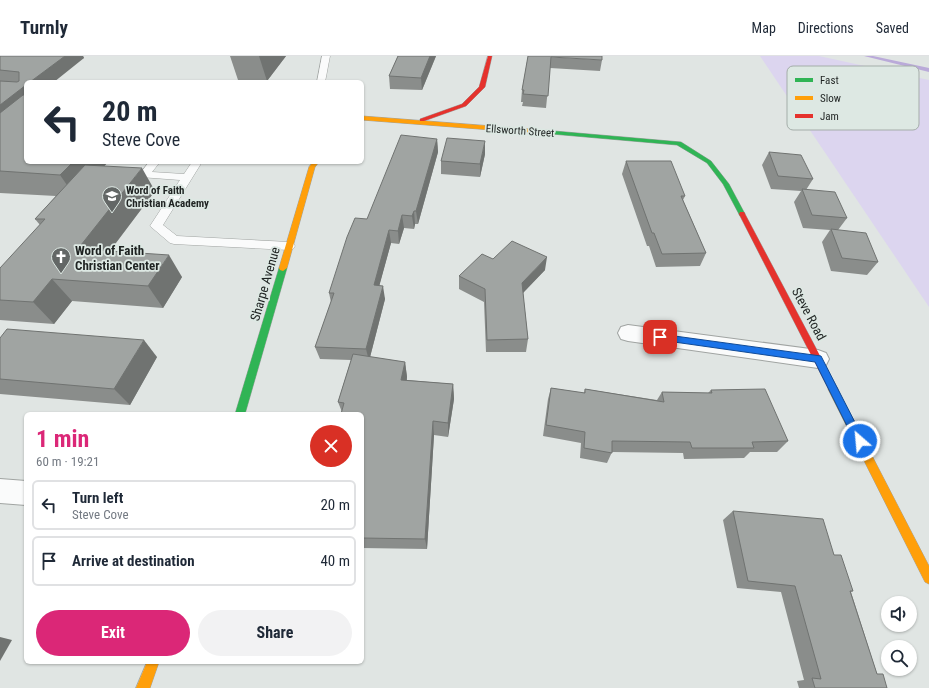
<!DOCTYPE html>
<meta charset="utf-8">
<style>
:root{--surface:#fff;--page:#f2f2f3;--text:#1f2937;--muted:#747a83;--line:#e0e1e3;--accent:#db2777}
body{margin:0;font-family:"Roboto Condensed",sans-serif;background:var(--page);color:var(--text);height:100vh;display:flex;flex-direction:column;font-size:15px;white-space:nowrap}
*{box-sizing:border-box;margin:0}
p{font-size:13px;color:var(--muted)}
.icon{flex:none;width:22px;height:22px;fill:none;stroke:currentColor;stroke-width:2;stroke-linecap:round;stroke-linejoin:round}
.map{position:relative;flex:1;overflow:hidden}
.side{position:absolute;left:24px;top:356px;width:340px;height:252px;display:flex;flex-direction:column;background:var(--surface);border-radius:6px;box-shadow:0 1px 3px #0004}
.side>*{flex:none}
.top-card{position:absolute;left:24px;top:24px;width:340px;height:84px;border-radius:6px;box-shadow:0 1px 3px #0004;background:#fff;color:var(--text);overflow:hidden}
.buttons{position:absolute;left:881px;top:540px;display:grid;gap:8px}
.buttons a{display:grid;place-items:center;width:36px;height:36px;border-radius:50%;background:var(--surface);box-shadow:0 1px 3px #0004;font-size:20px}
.pin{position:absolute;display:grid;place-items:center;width:34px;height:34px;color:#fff;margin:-17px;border-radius:8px;box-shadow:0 2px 6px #0006}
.me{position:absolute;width:44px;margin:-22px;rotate:333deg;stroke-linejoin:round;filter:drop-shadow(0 0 3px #0008)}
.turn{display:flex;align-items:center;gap:14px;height:84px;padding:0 12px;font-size:18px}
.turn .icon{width:52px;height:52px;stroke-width:2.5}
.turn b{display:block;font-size:28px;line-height:34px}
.round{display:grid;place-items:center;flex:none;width:42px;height:42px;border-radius:21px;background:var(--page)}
.overview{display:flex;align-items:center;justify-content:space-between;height:68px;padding:0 12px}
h1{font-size:24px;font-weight:700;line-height:30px;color:var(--accent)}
.primary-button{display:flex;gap:8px;margin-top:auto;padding:8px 12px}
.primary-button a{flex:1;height:46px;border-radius:24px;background:var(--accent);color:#fff;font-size:16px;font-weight:700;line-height:46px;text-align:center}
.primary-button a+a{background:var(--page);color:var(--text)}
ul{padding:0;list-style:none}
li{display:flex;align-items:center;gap:12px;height:50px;margin:0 8px 6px;padding:0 4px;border:2px solid var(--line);border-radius:6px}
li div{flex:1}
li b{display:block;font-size:15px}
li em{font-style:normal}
header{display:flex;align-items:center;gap:24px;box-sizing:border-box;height:56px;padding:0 20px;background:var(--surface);border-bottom:1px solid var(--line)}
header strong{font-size:19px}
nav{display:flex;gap:22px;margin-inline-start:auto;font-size:14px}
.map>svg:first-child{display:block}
.green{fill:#dcd5ef}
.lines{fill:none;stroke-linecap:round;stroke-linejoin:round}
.stream{fill:#baaad9;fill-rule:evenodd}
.lane-casing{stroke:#a0a4a2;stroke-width:1}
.street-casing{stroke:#a0a4a2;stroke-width:2}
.fast-casing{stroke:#a0a4a2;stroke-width:1}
.slow-casing{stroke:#a0a4a2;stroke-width:1}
.jam-casing{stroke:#a0a4a2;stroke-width:1}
.lane{fill:#fafbfb;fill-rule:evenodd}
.street{fill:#fafbfb;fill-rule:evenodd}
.fast{fill:#30b455;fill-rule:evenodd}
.slow{fill:#ff9f0a;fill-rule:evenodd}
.jam{fill:#e5322d;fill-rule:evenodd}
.wall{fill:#8a8d8b}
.shaded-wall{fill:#707371}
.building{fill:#a0a4a2;stroke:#707371}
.route{fill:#1a73e8;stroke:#114b97}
.labels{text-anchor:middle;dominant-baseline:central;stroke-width:3.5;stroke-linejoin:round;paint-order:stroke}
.far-street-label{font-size:11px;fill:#1f2322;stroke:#dde8e3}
.far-poi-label{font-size:11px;font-weight:bold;fill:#1f2322;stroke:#dde8e3;text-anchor:start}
.poi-label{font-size:13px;font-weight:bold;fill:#1f2322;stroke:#dde8e3;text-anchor:start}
.street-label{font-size:13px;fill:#1f2322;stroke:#dde8e3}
.key{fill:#dde8e3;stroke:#a4ada9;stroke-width:1}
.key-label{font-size:11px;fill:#1f2322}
</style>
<header>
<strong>Turnly</strong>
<nav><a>Map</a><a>Directions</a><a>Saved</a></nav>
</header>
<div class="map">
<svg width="929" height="632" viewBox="0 0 929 632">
<rect width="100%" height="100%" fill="#e0e5e3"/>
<!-- green -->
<polygon class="green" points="760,0 819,0 929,24 929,251"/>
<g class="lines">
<!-- stream -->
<polygon class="stream" points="864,0 873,0 929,12 929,16"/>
<defs>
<g id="lane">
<polygon points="322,0 330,0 325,26 317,26"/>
<polygon points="149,106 160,106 152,116 184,118 192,106 202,106 163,169 177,180 289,186 293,187 295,190 293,193 289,194 174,188 170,187 150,170 180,124 140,121 139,119"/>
</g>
<g id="street">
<polygon points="628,269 818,294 826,297 829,303 826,309 818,312 628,285 621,283 618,277 621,271"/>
<polygon points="0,423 26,425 26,449 0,447"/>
</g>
<g id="fast">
<polygon points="531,73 681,86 711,105 729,128 745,158 744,160 740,160 723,128 707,107 677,89 529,76 528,75"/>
<polygon points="283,209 287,212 245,358 235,358 279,212"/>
</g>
<g id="slow">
<polygon points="362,60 531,73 534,75 531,77 362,64"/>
<polygon points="313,106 319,106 315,111 287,212 283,215 280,214 279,212 309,111"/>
<polygon points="833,329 836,330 929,510 929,528 925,526 828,333 830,330"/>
<polygon points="147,606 159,606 150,632 136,632"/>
</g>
<g id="jam">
<polygon points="488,0 492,0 485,31 466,50 424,65 420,65 420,63 462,48 479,31"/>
<polygon points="740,156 744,156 745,158 836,330 838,333 836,336 830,336 739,158"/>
</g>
</defs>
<!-- lane casing -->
<use href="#lane" class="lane-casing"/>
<!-- street casing -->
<use href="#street" class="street-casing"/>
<!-- fast casing -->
<use href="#fast" class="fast-casing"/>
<!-- slow casing -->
<use href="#slow" class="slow-casing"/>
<!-- jam casing -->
<use href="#jam" class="jam-casing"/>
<!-- lane -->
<use href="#lane" class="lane"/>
<!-- street -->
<use href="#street" class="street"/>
<!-- fast -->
<use href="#fast" class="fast"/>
<!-- slow -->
<use href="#slow" class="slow"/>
<!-- jam -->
<use href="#jam" class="jam"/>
</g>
<!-- wall -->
<g class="wall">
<polygon points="0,0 83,0 84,2 26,26 26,106 108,106 104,110 155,135 110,195 182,221 163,252 72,245 54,268 0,264 0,244 40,169 35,163 56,140 0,137"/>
<polygon points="230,0 286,0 267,25 238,24"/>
<polygon points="398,0 436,0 422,34 390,33 389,20"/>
<polygon points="528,0 602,4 600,15 550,12 546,52 522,50 523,46 521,46 522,34"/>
<polygon points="437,83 438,96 418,168 415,168 414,173 404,172 399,188 391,187 379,230 385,243 370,301 405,306 407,321 407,324 453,328 454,343 448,381 434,379 427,493 362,492 362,358 342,356 338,346 351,304 320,303 315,291 331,246 329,237 367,163"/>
<polygon points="769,96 813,123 806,134 847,162 838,174 878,206 867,219 831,215 822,186 830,174 803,172 794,146 801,135 771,133 762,109"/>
<polygon points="485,98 480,121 441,118 441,105"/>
<polygon points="626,105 685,140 683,144 706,197 700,210 656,211 649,190 647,190 622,118"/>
<polygon points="545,214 523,237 528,283 526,296 486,296 484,246 459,233 459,220"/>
<polygon points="0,282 157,301 130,349 0,338"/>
<polygon points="551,332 584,337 585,333 657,344 662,336 708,337 711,334 788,385 777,396 750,396 744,402 684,403 683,397 612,396 607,407 580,402 581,387 543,380 548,343"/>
<polygon points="733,455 834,499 853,535 851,536 877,618 887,632 799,632 797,625 804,624 781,536 737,532 723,464"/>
</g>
<!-- shaded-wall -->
<g class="shaded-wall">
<polygon points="65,0 83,0 84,2 54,26 30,26"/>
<polygon points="259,0 286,0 267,25"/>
<polygon points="430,0 436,0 422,34 421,22"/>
<polygon points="26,29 26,48 0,69 0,49"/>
<polygon points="437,83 438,96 418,168 416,155"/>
<polygon points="485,85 485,98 480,121 480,108"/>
<polygon points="73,106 108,106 76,142 60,119"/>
<polygon points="142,112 155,135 99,209 80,193 81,189"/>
<polygon points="414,155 415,168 414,173 412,160"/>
<polygon points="402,159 404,172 399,188 398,175"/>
<polygon points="389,174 391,187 376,242 374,229"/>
<polygon points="169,199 182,221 163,252 148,230"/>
<polygon points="547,201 545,214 520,240 522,227"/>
<polygon points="52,223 72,245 54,268 33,246"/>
<polygon points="383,230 385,243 369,305 366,293"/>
<polygon points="144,284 157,301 130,349 114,333"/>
<polygon points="405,306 407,321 404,339 401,324"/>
<polygon points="453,328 454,343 448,381 448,367"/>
<polygon points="433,365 434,379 427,493 425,483"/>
<polygon points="0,581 12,584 0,605"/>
</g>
<!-- building -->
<g class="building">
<polygon points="0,0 65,0 30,26 26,26 26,29 0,49 0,25 17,26 19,25 19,16 0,14"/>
<polygon points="398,0 430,0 421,22 389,20"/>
<polygon points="528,0 602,0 602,4 551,1 548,40 523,38 524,34 522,34"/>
<polygon points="23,39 26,39 26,106 73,106 60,119 0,115 0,57"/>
<polygon points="401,79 437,83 416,155 414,155 412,160 402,159 398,175 389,174 374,229 383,230 366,293 315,291 334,237 329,237 347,181 355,162 367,163"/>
<polygon points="447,82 485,85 480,108 441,105"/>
<polygon points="769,96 801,99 813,123 778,120"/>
<polygon points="626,105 671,105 685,140 681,140 706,197 662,198 654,177 652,177"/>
<polygon points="85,109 142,112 81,189 83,189 80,193 169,199 148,230 52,223 33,246 0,244 0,212 45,163 35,163"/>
<polygon points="802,133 835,136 847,162 812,159"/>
<polygon points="831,173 866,177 878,206 842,202"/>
<polygon points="512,185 547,201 522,227 528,283 487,284 485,233 459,220 482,198 493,203"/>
<polygon points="7,273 144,284 114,333 0,323 0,282"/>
<polygon points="353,298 405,306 401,324 453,328 448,367 433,365 425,483 362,482 362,358 341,358 344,347 338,346"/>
<polygon points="551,332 585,337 585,333 664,346 662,336 712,337 711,334 765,333 788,385 752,386 754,392 692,392 690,386 612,385 612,397 584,392 585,376 546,369"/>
<polygon points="733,455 823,463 834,499 841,499 853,535 850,535 877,618 883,618 887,632 815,632 812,622 821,623 795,530 748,525"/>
</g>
<!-- route -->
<polygon class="route" points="660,278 821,300 863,382 865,385 863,388 860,389 856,388 815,306 660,284 656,281"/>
<!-- icons -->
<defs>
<symbol id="school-pin" viewBox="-11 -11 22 30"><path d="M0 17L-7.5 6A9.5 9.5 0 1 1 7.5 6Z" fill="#636766" stroke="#dde8e3"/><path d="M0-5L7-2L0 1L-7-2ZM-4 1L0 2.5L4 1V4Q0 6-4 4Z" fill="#fff"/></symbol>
<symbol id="church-pin" viewBox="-11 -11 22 30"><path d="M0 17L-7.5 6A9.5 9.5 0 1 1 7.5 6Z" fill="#636766" stroke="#dde8e3"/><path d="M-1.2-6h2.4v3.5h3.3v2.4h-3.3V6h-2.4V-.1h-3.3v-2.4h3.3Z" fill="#fff"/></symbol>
</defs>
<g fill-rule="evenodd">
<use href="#school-pin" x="101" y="129" width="22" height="30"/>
<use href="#church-pin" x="50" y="190" width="22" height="30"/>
</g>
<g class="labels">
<!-- far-street labels -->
<g class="far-street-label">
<text transform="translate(520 75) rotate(4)">Ellsworth Street</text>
</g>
<!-- far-poi labels -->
<g class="far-poi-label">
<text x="126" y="134">Word of Faith<tspan x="126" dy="13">Christian Academy</tspan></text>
</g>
<!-- poi labels -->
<g class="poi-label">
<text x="75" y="194">Word of Faith<tspan x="75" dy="15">Christian Center</tspan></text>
</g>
<!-- street labels -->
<g class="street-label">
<text transform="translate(265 228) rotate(-74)">Sharpe Avenue</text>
<text transform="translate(809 258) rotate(62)">Steve Road</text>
</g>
</g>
<!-- legend -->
<rect x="787" y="10" width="132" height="64" rx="6" class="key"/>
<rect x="795" y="22" width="18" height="4" fill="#30b455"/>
<rect x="795" y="40" width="18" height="4" fill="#ff9f0a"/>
<rect x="795" y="58" width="18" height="4" fill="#e5322d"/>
<g class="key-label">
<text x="820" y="28">Fast</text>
<text x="820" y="46">Slow</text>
<text x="820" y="64">Jam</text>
</g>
</svg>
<div class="buttons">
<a><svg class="icon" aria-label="sound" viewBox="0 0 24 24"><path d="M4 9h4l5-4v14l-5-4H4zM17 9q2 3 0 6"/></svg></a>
<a><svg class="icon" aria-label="search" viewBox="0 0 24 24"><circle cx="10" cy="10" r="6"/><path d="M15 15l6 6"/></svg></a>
</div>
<div class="pin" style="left:660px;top:281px;background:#d93025"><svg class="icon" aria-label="arrive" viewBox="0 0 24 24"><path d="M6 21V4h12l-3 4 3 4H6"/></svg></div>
<svg class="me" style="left:860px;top:385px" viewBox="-20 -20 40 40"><circle r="17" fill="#1a73e8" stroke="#fff" stroke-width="3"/><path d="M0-11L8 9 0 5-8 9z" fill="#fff"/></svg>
<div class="top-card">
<div class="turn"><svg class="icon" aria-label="left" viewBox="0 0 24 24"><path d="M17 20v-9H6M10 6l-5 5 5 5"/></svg><div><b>20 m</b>Steve Cove</div></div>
</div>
<section class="side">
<div class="overview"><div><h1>1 min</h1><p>60 m · 19:21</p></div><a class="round" style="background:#d93025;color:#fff"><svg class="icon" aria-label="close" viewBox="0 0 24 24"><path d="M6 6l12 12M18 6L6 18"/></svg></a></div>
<ul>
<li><svg class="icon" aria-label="left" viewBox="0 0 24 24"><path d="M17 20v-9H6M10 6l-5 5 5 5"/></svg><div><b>Turn left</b><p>Steve Cove</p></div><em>20 m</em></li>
<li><svg class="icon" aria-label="arrive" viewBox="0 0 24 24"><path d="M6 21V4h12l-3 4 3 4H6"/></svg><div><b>Arrive at destination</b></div><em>40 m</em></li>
</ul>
<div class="primary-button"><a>Exit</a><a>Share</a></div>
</section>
</div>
